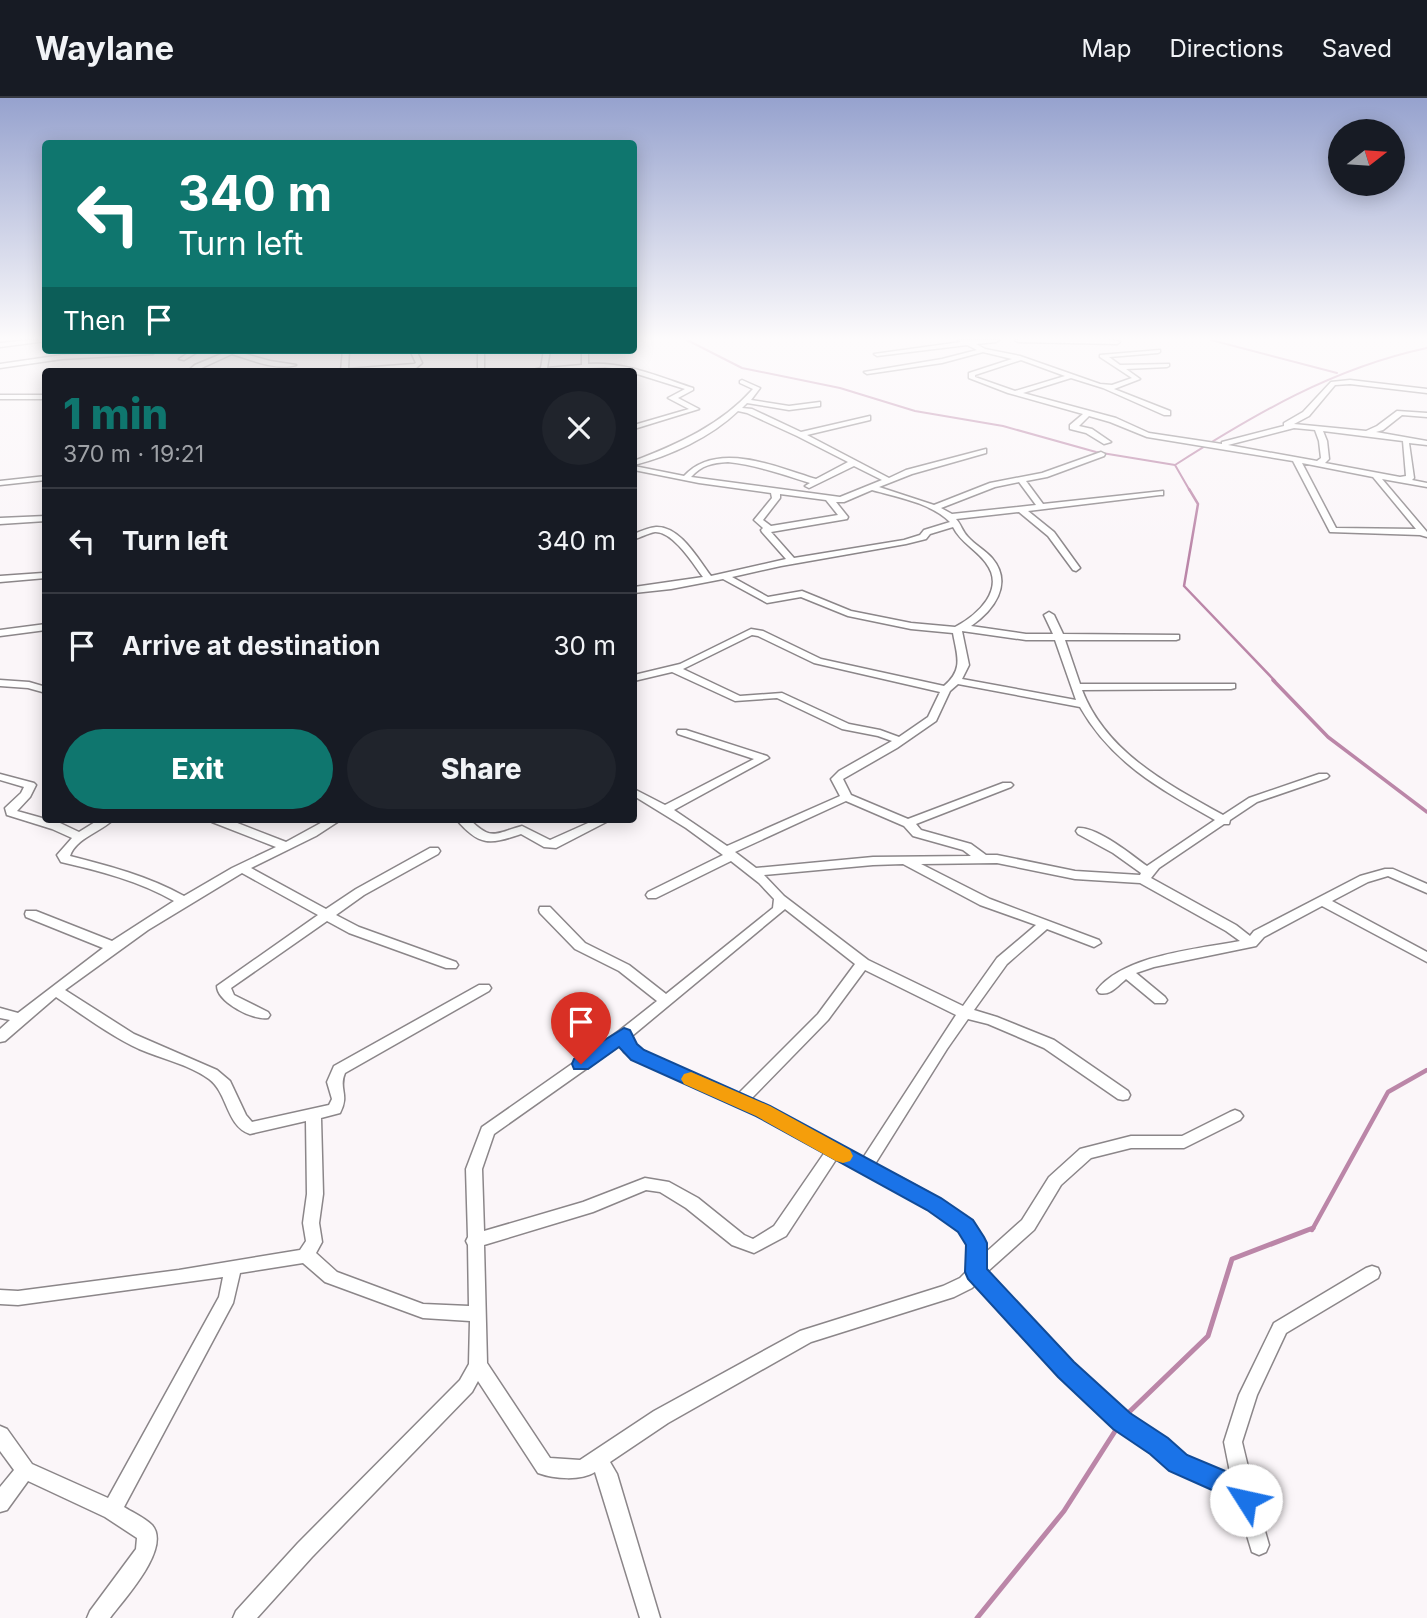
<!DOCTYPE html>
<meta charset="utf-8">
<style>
:root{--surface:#171b24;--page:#20242c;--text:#f1f3f6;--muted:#9ea1a6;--line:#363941;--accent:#0f766e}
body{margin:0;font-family:Inter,sans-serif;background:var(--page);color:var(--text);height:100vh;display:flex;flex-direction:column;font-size:26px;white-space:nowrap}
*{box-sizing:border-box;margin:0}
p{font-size:23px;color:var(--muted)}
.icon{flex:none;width:38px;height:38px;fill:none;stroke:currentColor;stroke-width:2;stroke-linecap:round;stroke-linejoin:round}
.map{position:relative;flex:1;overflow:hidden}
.side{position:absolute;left:42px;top:270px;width:595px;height:455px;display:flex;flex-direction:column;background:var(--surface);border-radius:7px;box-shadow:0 4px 18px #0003}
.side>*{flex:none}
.guide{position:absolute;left:42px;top:42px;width:595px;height:214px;border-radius:7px;box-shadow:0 4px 18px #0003;background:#0f766e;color:#fff;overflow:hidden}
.needle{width:46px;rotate:73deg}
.fabs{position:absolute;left:1328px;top:21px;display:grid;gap:14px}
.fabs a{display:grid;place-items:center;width:77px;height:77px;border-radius:50%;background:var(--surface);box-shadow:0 4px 18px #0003;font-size:35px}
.pin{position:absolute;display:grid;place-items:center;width:60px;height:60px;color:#fff;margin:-72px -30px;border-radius:50% 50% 50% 0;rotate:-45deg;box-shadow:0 0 7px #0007}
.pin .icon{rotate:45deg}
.me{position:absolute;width:77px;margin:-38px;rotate:305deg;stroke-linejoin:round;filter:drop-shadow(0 0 5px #0008)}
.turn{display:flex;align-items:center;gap:24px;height:147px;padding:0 21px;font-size:32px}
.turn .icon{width:91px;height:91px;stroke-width:2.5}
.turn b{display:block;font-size:49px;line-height:60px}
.then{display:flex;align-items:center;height:66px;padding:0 21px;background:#0003;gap:14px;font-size:26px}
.round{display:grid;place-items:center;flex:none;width:74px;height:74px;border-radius:37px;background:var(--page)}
.summary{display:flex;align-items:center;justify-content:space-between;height:119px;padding:0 21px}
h1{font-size:42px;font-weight:800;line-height:52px;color:var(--accent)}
.action{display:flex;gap:14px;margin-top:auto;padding:14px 21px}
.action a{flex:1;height:80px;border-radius:42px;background:var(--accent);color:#fff;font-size:28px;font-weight:800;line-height:80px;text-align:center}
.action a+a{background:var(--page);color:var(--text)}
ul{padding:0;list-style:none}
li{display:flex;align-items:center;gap:21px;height:105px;padding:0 21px;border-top:2px solid var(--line)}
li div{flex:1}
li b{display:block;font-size:26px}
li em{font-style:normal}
header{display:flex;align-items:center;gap:42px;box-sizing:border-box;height:98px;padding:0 35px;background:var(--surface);border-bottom:2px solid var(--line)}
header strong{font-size:33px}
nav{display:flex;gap:38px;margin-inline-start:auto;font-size:24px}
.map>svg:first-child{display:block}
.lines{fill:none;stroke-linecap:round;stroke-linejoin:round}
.stream-far4{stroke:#bb86a8;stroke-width:2}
.stream-far3{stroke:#bb86a8;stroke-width:2.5}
.stream-far2{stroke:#bb86a8;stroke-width:3.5}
.stream-far1{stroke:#bb86a8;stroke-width:4.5}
.stream{stroke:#bb86a8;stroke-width:5}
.minor-casing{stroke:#8b8689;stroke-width:3}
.minor{fill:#fff;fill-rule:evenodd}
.route{fill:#1a73e8;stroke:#114b97;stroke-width:2}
.slow{fill:#f59e0b}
</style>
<header>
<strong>Waylane</strong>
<nav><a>Map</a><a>Directions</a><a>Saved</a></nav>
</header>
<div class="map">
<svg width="1427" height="1520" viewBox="0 0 1427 1520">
<rect width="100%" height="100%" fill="#fbf6f9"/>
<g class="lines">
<!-- stream-far4 -->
<g class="stream-far4">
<polyline points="687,242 742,270 840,290 915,313 1003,328 1096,354 1175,367"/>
<polyline points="1211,242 1337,275"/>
<path d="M1190 393 1175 367C1255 316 1333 270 1427 250"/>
</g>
<!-- stream-far3 -->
<polyline class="stream-far3" points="1189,391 1198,406 1184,488 1275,583"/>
<!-- stream-far2 -->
<polyline class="stream-far2" points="1273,582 1328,639 1427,714"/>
<!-- stream-far1 -->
<polyline class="stream-far1" points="1312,1132 1388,994 1427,972"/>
<!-- stream -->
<g class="stream">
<polyline points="1125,1318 1208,1238 1232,1161 1313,1130"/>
<polyline points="977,1520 1064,1413 1119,1327"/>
</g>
<defs>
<g id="minor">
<polygon points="29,242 46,243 0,249 0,245"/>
<path d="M958 242H999L996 244 976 246 985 251 1020 258 1100 286 1112 287 1132 280 1100 259V257L1160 252V254L1158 255 1109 259 1120 267 1169 266V268L1167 269 1126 271 1140 281 1114 291 1170 313V317H1164L1103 290 1071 280 1023 295 1116 320 1149 335 1222 346V344L1284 328V325L1303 314 1331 284 1350 282 1427 291V295L1350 286 1335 287 1309 318 1294 326 1366 333 1377 328 1397 313 1427 315V319L1402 317 1383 332 1376 334 1427 343V347L1409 345 1414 380 1412 382 1427 385V389L1382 381 1427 434V439L1420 437 1330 434 1293 363 1147 339 1110 324 1089 318 1079 328 1092 331 1111 344 1104 346 1086 335 1070 331V327L1083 316 1008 295 969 280V275L1012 261 983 254 942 265 867 276 864 274 942 261 977 252 967 247 877 258 874 256 961 244ZM1021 262 1065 278 1015 293 975 279V277ZM1294 330 1315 332 1319 343 1321 360 1317 363 1228 347ZM1323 333 1403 343 1406 378 1400 379 1325 365 1329 361 1327 343ZM1302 365 1373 379 1416 431 1336 430Z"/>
<path d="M1015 242C1034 241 1106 238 1120 244L1117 246 1018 244Z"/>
<polygon points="193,252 201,252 184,262 179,261"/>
<path d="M231 252H240L238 254 270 263 296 267C278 273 251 262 232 256L195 273H188L195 267Z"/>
<polygon points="343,252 349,252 348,271 414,266 416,265 410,252 416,252 422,265 416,270 341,273"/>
<rect x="478" y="252" width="6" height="21"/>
<path d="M544 252H550L547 270 582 267V255L584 252H591L588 255V266C624 263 660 279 693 290V292L678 300 699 311 634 331V327L689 311 668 300 685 291 634 275V273L605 269 529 273 541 270Z"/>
<polygon points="151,253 154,255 153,256 62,261 0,270 0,266 62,257"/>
<path d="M742 282 760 290 751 302 789 308 820 304V308L789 312 747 305 742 310 752 311 801 334 870 318V322L807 337 889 380 906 372 986 351V355L912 376 879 389 934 407 990 385 1042 375 1101 354 1105 356 1104 358 1047 379 1026 383 1043 406 1163 393V397H1160L1028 413 1054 434 1080 470 1076 473 1073 472 1048 438 1019 414 956 421C961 426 962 433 968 439 975 447 985 452 992 460 1014 486 993 513 971 528L1026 536H1053L1044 517 1049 514 1054 517 1063 536 1179 537V541L1176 542H1065L1080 586H1235V590L1231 591 1082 592C1106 654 1167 686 1223 717L1249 700 1319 676H1327L1329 678 1327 680 1257 704 1230 722 1229 726H1224L1159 770 1151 780 1236 827 1250 838 1254 833 1360 778 1385 771H1393L1427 786V795L1388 778 1368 784 1332 803 1427 854V864L1322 808 1264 839 1256 848 1154 869 1136 875 1165 899 1167 902 1165 905H1155L1126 881C1118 888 1110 898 1099 895L1097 892C1124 857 1198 851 1240 843L1226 833 1140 785 1075 781 997 765 921 766 990 801 1099 842 1101 845 1094 849 1047 831 1007 866 974 912 997 919 1054 942 1128 993 1130 997 1128 1001 1123 1002 1118 1001 1044 950 988 926 968 921 947 951 875 1066C902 1081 977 1114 984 1145 985 1149 984 1152 984 1156L1022 1122 1049 1079 1080 1051 1131 1038H1182L1230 1014 1235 1012 1240 1014 1243 1018 1240 1022 1184 1050H1131L1091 1060 1061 1087 1034 1132 987 1174 1072 1266 1128 1317 1166 1342 1185 1359 1231 1379 1224 1344 1239 1297 1274 1225 1366 1170 1372 1168 1378 1170 1380 1175 1378 1180 1286 1235 1257 1297 1242 1344 1256 1402 1269 1447 1266 1454 1259 1457 1252 1454 1238 1408 1214 1389 1171 1371 1152 1354 1114 1329 1060 1278 976 1186 972 1190 954 1199 811 1244 668 1325 610 1364 617 1376 660 1520H640L595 1374C581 1383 554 1381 538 1375L478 1283 472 1294 312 1459 257 1520H233L236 1513 298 1445 460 1282 469 1266 470 1223 423 1220 325 1184 303 1165 240 1175 233 1205 124 1409C132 1414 145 1420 152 1427 172 1450 124 1501 110 1520H87L90 1513 136 1451 137 1440 105 1419 28 1383 7 1412 0 1414V1389L14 1372 0 1353V1328L7 1331 32 1366 108 1400 219 1199 223 1179 18 1207 0 1206V1192L18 1193 179 1172 300 1152 306 1143 303 1125 307 1096 306 1023 250 1036C226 1028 228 995 209 981 188 966 162 961 139 951 109 937 83 917 56 899L5 943 0 944V931L10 922 0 920V910L18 915 103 850 26 819 25 816 26 813H36L112 843 174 803C139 783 100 773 61 764L57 757 72 740 52 731 7 717 5 710 21 695 24 689 0 682V676L34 685 36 687 30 699 17 713 60 725 79 734 100 721H114C101 734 76 740 70 758 109 768 148 778 184 798L232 770 276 749 212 724 210 721H227L286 744 328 721H342L316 738 251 770 326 811 356 791 430 750H438L440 753 438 756 364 797 336 817 359 829 456 864 458 867 456 870H446L349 835 327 823 231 890 234 897 268 914 270 917 268 920C254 923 217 904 217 888L318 817 242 775 148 832 65 892 134 936 217 972 230 983 246 1017 252 1024 329 1007 332 1001 327 984 334 968 479 887H489L491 890 489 893 345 975C338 991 350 996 340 1015L321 1020 323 1096 319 1125 322 1144 316 1155 337 1174 423 1206 469 1208 468 1147 466 1143 468 1139 466 1071 482 1029 619 933 657 903 619 873 575 851 540 815 539 812 540 809H550L585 845 629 867 666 896 773 810 774 801 759 785 731 763 656 800H648L646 797 648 794 723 757 686 730 634 698V691L665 707 754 661 678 636 677 634 678 632H686L767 658 769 660 674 712 727 748 840 698 831 681 839 673 892 643 878 638 842 631 777 600 735 603 672 574 634 583V577L680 566 751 531 763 533 821 561 944 588C964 571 957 558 953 535L911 531 848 518 801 499 767 505 723 481 671 491 634 495V489L703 479C694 467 673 433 655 434 648 435 640 440 634 441V436C641 433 648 430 656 429 680 428 698 461 711 478L786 461 762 434 761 432 763 430 754 422 772 400 771 395 699 385 634 372V368L684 378C717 342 776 369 816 381L848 364 797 338 747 315 738 313C711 339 670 358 634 367V363C678 346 721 327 753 291L740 285V283ZM728 364C756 367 782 376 810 385L805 388 809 390 854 368 882 382 840 399 691 379C702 367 712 365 728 364ZM1019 384 1036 407 952 416 941 410 995 389ZM872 392C897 399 931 405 950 424L924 432 920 437 904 442 794 460 771 434 847 421 848 419 836 404H844ZM780 396 826 402 838 417 771 428 763 422 780 400ZM953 429C961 445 976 451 986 465 1006 491 978 517 955 529L911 525 851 513 802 493 768 499 732 479 781 468 906 446 926 441 930 436ZM962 533 1026 542H1055L1076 602 962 581 969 567ZM752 537 758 538 814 565 940 594 928 619 899 639 880 632 849 626 782 595 740 598 683 571ZM958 586 1080 609C1112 665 1160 691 1215 722L1147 768C1132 757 1096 728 1078 730L1076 733 1078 736 1113 755 1141 775 1140 777 1075 773 997 757H986L971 746 921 732 916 726 1011 689 1013 687 1011 685H1003L908 721 851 697 843 681 897 650 936 623 950 593ZM846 703 904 728 913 738 963 752 971 758 873 759 756 770 735 754ZM903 766 980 807 1036 827 997 860 963 908 868 862 784 798 764 777 873 767ZM785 811 855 866 818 916 738 996 643 953 635 947 632 938ZM865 872 956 917 863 1060 751 1001 828 922ZM620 947 624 954 633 961 758 1017 825 1054 774 1128 753 1141 744 1137 698 1100 669 1084 645 1080 583 1104 484 1133 482 1071 494 1036ZM837 1060C864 1075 957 1119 967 1145 970 1152 968 1164 968 1172L960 1180 943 1188 800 1233 654 1313 580 1362 550 1360 487 1265 484 1147 593 1114 646 1092 660 1094 686 1110 732 1147 754 1155 786 1138Z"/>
<rect x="0" y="297" width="46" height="4"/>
<polygon points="46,378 46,382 0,387 0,383"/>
<polygon points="46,418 46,423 0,426 0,420"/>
<polygon points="43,475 46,476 46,480 0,484 0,478"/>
<polygon points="46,526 46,532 0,538 0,532"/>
<polygon points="0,582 29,584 46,589 46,595 28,590 0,588"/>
<path d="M456 721H469C492 743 493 736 522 728L550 742 597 721H612L556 750 544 749 521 736C489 747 479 748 456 721Z"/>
</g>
</defs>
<!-- minor casing -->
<use href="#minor" class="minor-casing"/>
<!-- minor -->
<use href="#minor" class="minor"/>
</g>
<!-- sky -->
<linearGradient id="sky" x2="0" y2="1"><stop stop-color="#96a2ce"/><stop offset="0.53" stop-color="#fdfbfc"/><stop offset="1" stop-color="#fdfbfc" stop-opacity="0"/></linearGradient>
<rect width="1427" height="454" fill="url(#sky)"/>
<!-- route -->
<polygon class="route" points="624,930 630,932 637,946 644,952 770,1008 941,1100 973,1122 984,1139 987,1145 987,1171 1074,1264 1130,1315 1168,1340 1187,1357 1230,1375 1255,1393 1258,1402 1255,1410 1246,1414 1212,1392 1169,1373 1150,1356 1113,1331 1058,1279 968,1181 965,1174 966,1147 958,1134 927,1112 756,1018 631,962 619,949 588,971 574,971 572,966 574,961"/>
<!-- slow -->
<polygon class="slow" points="691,974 770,1008 850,1052 853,1058 850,1063 843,1065 836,1063 756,1018 684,986 681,981 684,976"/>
</svg>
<div class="fabs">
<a><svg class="needle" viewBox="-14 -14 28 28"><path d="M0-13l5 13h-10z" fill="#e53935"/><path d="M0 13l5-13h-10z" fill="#9ea1a6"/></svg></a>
</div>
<div class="pin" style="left:581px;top:966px;background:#d93025"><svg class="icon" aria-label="arrive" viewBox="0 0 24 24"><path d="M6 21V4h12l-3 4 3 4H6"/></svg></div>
<svg class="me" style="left:1246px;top:1402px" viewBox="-20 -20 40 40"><circle r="19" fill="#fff"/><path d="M0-13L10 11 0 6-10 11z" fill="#1a73e8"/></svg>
<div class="guide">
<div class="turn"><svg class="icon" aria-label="left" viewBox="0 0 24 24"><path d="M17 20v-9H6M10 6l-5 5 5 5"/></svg><div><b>340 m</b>Turn left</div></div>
<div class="then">Then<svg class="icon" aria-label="arrive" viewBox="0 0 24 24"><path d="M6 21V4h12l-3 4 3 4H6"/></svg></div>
</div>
<section class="side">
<div class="summary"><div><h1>1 min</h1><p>370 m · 19:21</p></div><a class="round"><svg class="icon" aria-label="close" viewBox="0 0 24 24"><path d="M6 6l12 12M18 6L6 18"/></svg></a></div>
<ul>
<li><svg class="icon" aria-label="left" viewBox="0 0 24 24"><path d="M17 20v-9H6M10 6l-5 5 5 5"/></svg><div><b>Turn left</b></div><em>340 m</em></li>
<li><svg class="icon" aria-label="arrive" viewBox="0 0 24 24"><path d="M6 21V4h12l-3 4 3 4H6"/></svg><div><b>Arrive at destination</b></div><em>30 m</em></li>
</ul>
<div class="action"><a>Exit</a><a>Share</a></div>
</section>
</div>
